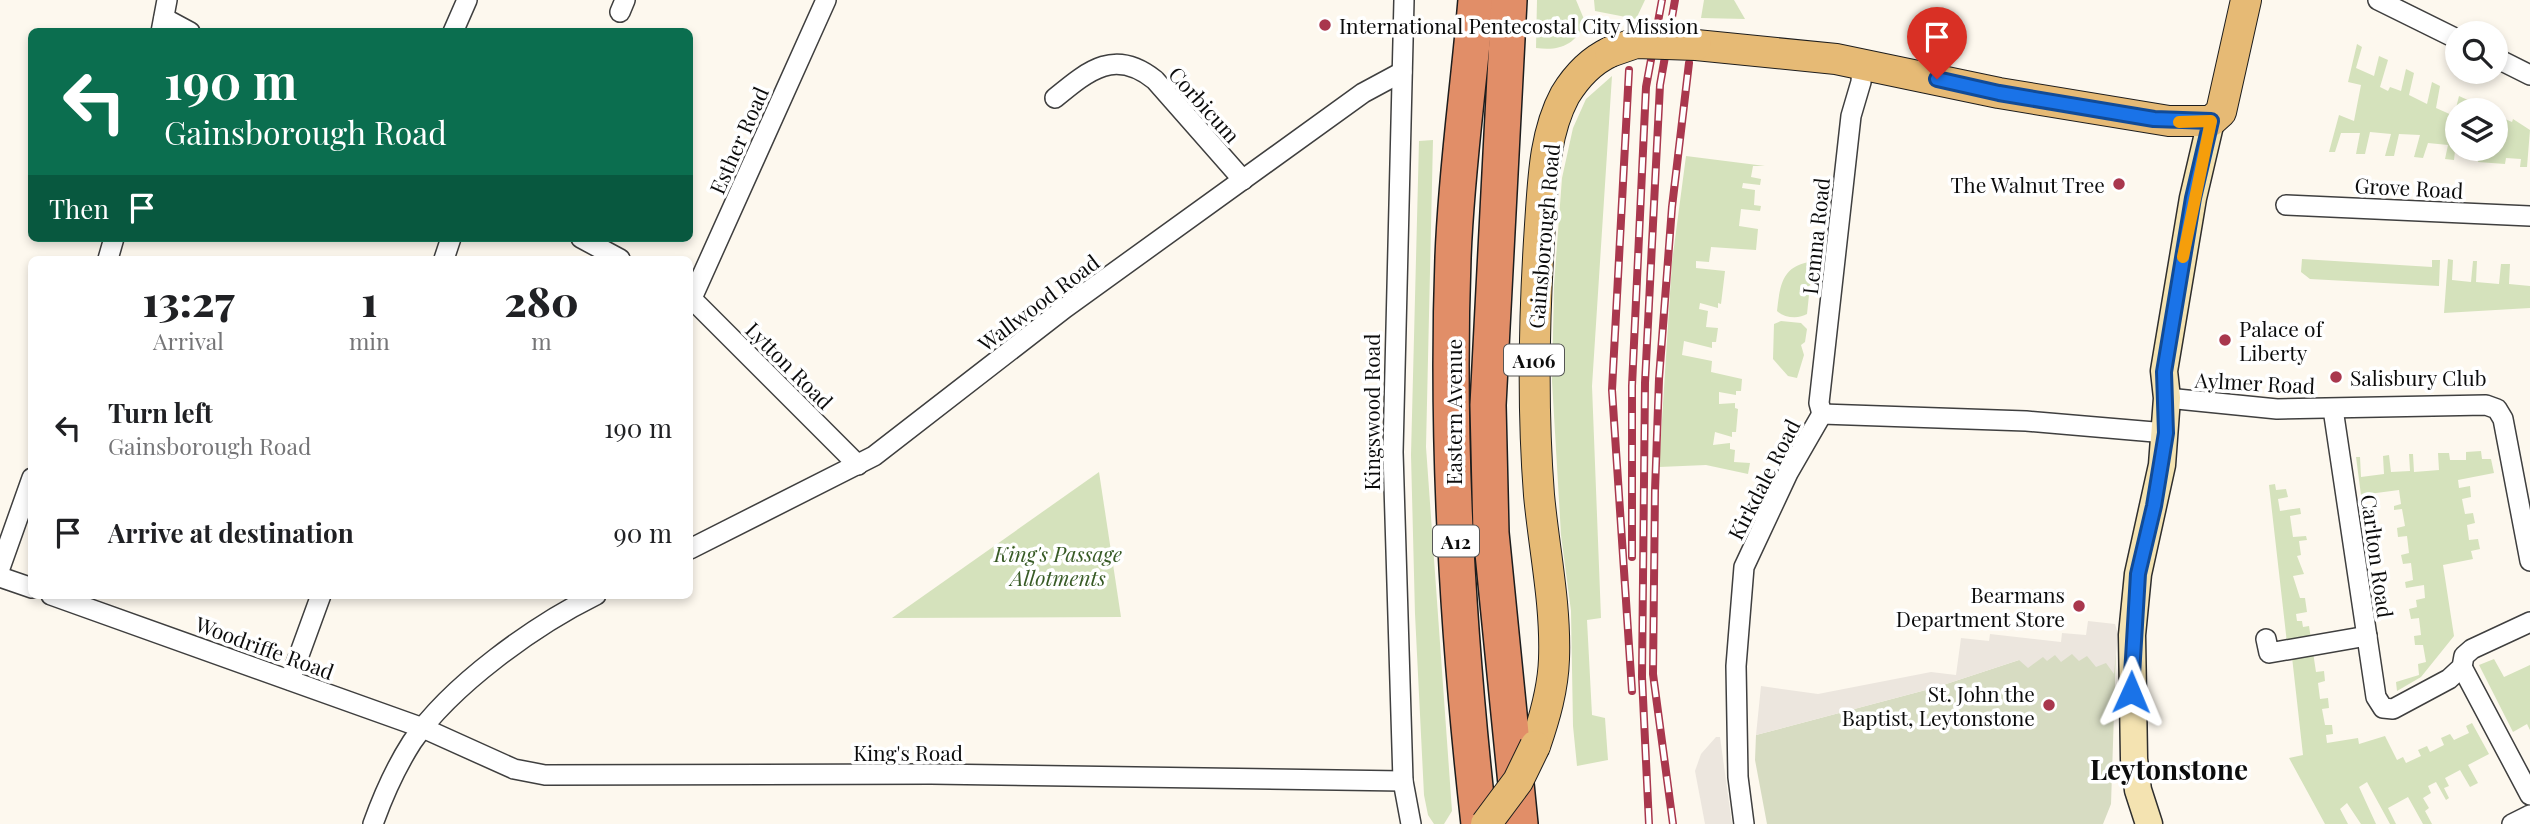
<!DOCTYPE html>
<style>
:root{--surface:#fff;--page:#f6f6f6;--text:#202124;--muted:#757577}
body{margin:0;font-family:"Playfair Display",serif;background:var(--page);color:var(--text);height:100vh;display:flex;flex-direction:column;font-size:26px;white-space:nowrap}
*{box-sizing:border-box;margin:0}
p{font-size:23px;color:var(--muted)}
.icon{flex:none;width:38px;height:38px;fill:none;stroke:currentColor;stroke-width:2;stroke-linecap:round;stroke-linejoin:round}
.map{position:relative;flex:1;overflow:hidden}
.drawer{position:absolute;left:28px;top:256px;width:665px;height:343px;display:flex;flex-direction:column;background:var(--surface);border-radius:10px;box-shadow:0 4px 10px #0003}
.drawer>*{flex:none}
.guide{position:absolute;left:28px;top:28px;width:665px;height:214px;border-radius:10px;box-shadow:0 4px 10px #0003;background:#0b6e4f;color:#fff;overflow:hidden}
.buttons{position:absolute;left:2445px;top:21px;display:grid;gap:14px}
.buttons a{display:grid;place-items:center;width:63px;height:63px;border-radius:50%;background:var(--surface);box-shadow:0 4px 10px #0003;font-size:35px}
.pin{position:absolute;display:grid;place-items:center;width:60px;height:60px;color:#fff;margin:-72px -30px;border-radius:50% 50% 50% 0;rotate:-45deg;box-shadow:0 0 7px #0007}
.pin .icon{rotate:45deg}
.me{position:absolute;width:77px;margin:-38px;rotate:1deg;stroke-linejoin:round;filter:drop-shadow(0 0 5px #0008)}
.turn{display:flex;align-items:center;gap:24px;height:147px;padding:0 21px;font-size:32px}
.turn .icon{width:91px;height:91px;stroke-width:2.5}
.turn b{display:block;font-size:49px;line-height:60px}
.then{display:flex;align-items:center;height:66px;padding:0 21px;background:#0003;gap:14px;font-size:26px}
.eta{display:flex;justify-content:space-evenly;align-items:center;height:119px;text-align:center}
.eta b{font-size:42px;font-weight:800;line-height:49px}
ul{padding:0;list-style:none}
li{display:flex;align-items:center;gap:21px;height:105px;padding:0 21px}
li div{flex:1}
li b{display:block;font-size:26px}
li em{font-style:normal}
.map>svg:first-child{display:block}
.green{fill:#d5e2bc}
.cemetery{fill:#d7dcc2}
.plaza{fill:#ece6de}
.lines{fill:none;stroke-linecap:round;stroke-linejoin:round}
.street-casing{stroke:#3f3f3f;stroke-width:22}
.secondary-casing{stroke:#2e2e2e;stroke-width:29}
.primary-casing{stroke:#1d1d1d;stroke-width:32}
.highway-casing{stroke:#1d1d1d;stroke-width:38}
.street{stroke:#fff;stroke-width:19}
.secondary{stroke:#f4e3b1;stroke-width:26}
.primary{stroke:#e6ba75;stroke-width:30}
.highway{stroke:#e18e68;stroke-width:35}
.rail-casing{stroke:#a9374d;stroke-width:8}
.rail{stroke:#fff;stroke-width:5;stroke-dasharray:16;stroke-linecap:butt}
.primary-bridge-casing{stroke:#1d1d1d;stroke-width:32;stroke-linecap:butt}
.primary-bridge{stroke:#e6ba75;stroke-width:30}
.route-casing{stroke:#114b97;stroke-width:18}
.route{stroke:#1a73e8;stroke-width:12}
.slow{stroke:#f59e0b;stroke-width:12}
.poi-dot{fill:#a9374d;stroke:#fff;stroke-width:2.5}
.labels{text-anchor:middle;dominant-baseline:central;stroke-width:7;stroke-linejoin:round;paint-order:stroke}
.shield{fill:#fff;stroke:#555;stroke-width:2}
.shield-label{font-size:19px;font-weight:bold;fill:#0c0c0c}
.poi-label{font-size:21px;fill:#0c0c0c;stroke:#fff;text-anchor:start}
.street-label{font-size:21px;fill:#0c0c0c;stroke:#fff}
.park-label{font-size:21px;font-style:italic;fill:#385b26;stroke:#fff}
.district-label{font-size:28px;font-weight:bold;fill:#0c0c0c;stroke:#fff}
</style>
<div class="map">
<svg width="2530" height="824" viewBox="0 0 2530 824">
<rect width="100%" height="100%" fill="#fdf8ee"/>
<!-- green -->
<g class="green">
<path d="M1537 0H1576L1586 24C1573 45 1561 51 1536 48Z"/>
<polygon points="1594,0 1645,0 1636,19 1595,11"/>
<polygon points="1704,0 1734,0 1745,19 1701,18"/>
<polygon points="2357,44 2362,47 2356,68 2374,76 2379,56 2388,60 2380,87 2388,91 2390,87 2401,91 2406,69 2414,73 2409,95 2427,104 2432,82 2440,86 2436,108 2454,116 2459,96 2470,101 2466,110 2457,110 2457,149 2496,149 2496,130 2501,131 2505,119 2512,122 2513,119 2530,130 2527,167 2520,167 2521,159 2506,158 2505,164 2478,162 2479,157 2455,151 2454,160 2445,159 2448,145 2428,143 2423,158 2414,157 2420,135 2399,134 2394,156 2385,156 2391,134 2370,132 2365,154 2356,154 2360,133 2341,133 2335,152 2329,152 2339,115 2354,121 2361,85 2348,82"/>
<polygon points="1612,76 1592,386 1601,618 1587,620 1592,715 1605,718 1608,760 1577,766 1573,726 1571,611 1561,535 1552,381 1554,285 1562,178 1573,128 1586,99"/>
<polygon points="1433,140 1426,447 1452,811 1444,824 1434,824 1428,815 1424,795 1415,614 1411,455 1419,141"/>
<polygon points="1686,156 1765,166 1753,166 1751,177 1761,179 1760,185 1743,183 1742,188 1755,190 1754,205 1761,206 1760,211 1741,209 1739,226 1758,229 1756,250 1711,247 1709,262 1696,261 1696,268 1725,271 1721,304 1718,303 1718,308 1700,303 1699,309 1708,311 1706,327 1718,328 1716,342 1712,342 1712,348 1684,341 1682,355 1712,361 1711,372 1742,379 1741,391 1736,391 1736,395 1719,392 1719,404 1735,403 1735,408 1738,409 1736,432 1732,432 1732,437 1715,432 1713,445 1730,443 1730,449 1735,450 1734,462 1750,463 1748,474 1706,465 1659,467 1672,262"/>
<polygon points="2302,259 2432,267 2432,260 2440,260 2439,286 2310,279 2301,272"/>
<polygon points="2448,259 2453,260 2452,280 2471,282 2473,261 2477,261 2476,282 2499,284 2501,264 2510,264 2509,284 2530,286 2530,308 2444,313"/>
<path d="M1809 262 1813 266 1811 283 1806 292 1809 295 1807 314C1799 319 1784 318 1777 311 1780 287 1781 267 1809 262Z"/>
<polygon points="1781,321 1801,323 1807,329 1805,342 1801,345 1804,355 1797,378 1788,376 1773,359 1774,324"/>
<polygon points="2481,451 2482,459 2491,459 2494,473 2458,480 2459,488 2470,486 2471,497 2462,499 2465,514 2473,513 2475,523 2467,525 2469,540 2478,539 2480,549 2471,551 2473,559 2443,565 2454,636 2421,677 2397,691 2396,682 2419,675 2418,664 2426,662 2423,645 2415,645 2414,636 2421,635 2419,618 2411,619 2409,609 2417,607 2416,600 2425,598 2424,585 2406,588 2405,582 2413,580 2411,563 2403,564 2401,555 2409,553 2407,536 2398,537 2397,528 2405,526 2402,509 2394,510 2394,506 2401,504 2399,490 2361,495 2356,457 2360,457 2361,477 2384,474 2383,456 2389,455 2391,472 2410,471 2409,454 2413,454 2414,472 2439,470 2438,453 2449,453 2450,460 2466,460 2466,452"/>
<polygon points="1099,472 1121,617 892,618"/>
<polygon points="2275,484 2276,490 2286,489 2288,497 2278,499 2280,511 2300,508 2301,514 2290,516 2293,537 2306,536 2307,540 2299,541 2301,555 2297,556 2304,574 2293,576 2300,598 2305,598 2307,612 2296,614 2297,621 2302,621 2303,627 2309,626 2311,639 2287,643 2269,485"/>
<polygon points="2313,652 2316,672 2324,671 2325,681 2318,683 2320,699 2328,698 2329,708 2322,709 2325,725 2332,725 2333,734 2326,735 2327,743 2358,738 2359,744 2385,736 2397,760 2403,757 2406,763 2421,756 2418,750 2427,746 2430,752 2444,745 2441,738 2450,734 2454,740 2469,733 2466,726 2472,723 2489,754 2468,765 2478,783 2470,787 2460,770 2445,778 2449,786 2444,788 2449,798 2446,800 2436,782 2428,786 2431,793 2423,798 2429,808 2425,811 2432,824 2423,824 2408,797 2388,808 2396,824 2390,824 2367,782 2359,787 2376,824 2361,824 2347,803 2340,809 2348,824 2325,824 2289,758 2303,755 2292,657"/>
<polygon points="2494,659 2504,677 2530,665 2530,730 2527,724 2513,732 2479,665"/>
</g>
<!-- cemetery -->
<polygon class="cemetery" points="2080,650 2116,653 2111,804 2103,824 1767,824 1755,760 1756,735 1937,687 2019,660"/>
<!-- plaza -->
<g class="plaza">
<polygon points="2088,621 2115,624 2118,634 2114,674 2106,663 2096,667 2087,656 2079,661 2072,654 2061,662 2055,655 2047,661 2043,657 2028,668 2019,660 1937,687 1756,735 1761,686 1818,694 1931,672 1956,675 1961,638 1989,641 1990,634 2061,642 2062,633 2086,635"/>
<polygon points="1716,737 1720,737 1732,824 1705,824 1695,771 1701,754"/>
</g>
<g class="lines">
<defs>
<g id="street">
<polyline points="1404,0 1393,452 1403,781 1411,824"/>
<polyline points="2378,0 2457,39"/>
<polyline points="620,12 625,0"/>
<polyline points="164,18 190,32"/>
<polyline points="161,32 167,0"/>
<polyline points="453,32 467,0"/>
<polyline points="2496,58 2530,75"/>
<path d="M1055 98C1089 70 1115 48 1155 80L1243 180"/>
<polyline points="2286,205 2530,216"/>
<polyline points="581,238 620,259"/>
<polyline points="108,259 114,238"/>
<polyline points="444,259 451,238"/>
<polyline points="690,297 858,465"/>
<polyline points="692,298 826,0"/>
<polyline points="2167,398 2277,409 2486,405 2497,409 2503,419 2530,561"/>
<polyline points="2333,409 2376,697 2383,708 2393,709 2449,679 2462,667 2464,656 2472,649 2530,622"/>
<polyline points="1822,414 1819,403 1851,116 1861,82 1862,65"/>
<polyline points="1822,414 2026,421 2166,433"/>
<polyline points="690,549 874,456 1065,308 1363,93 1402,72"/>
<polyline points="0,568 32,478"/>
<polyline points="0,577 32,588"/>
<polyline points="51,595 423,728 514,769 545,775 931,774 1403,781"/>
<polyline points="2266,639 2269,653 2367,636"/>
<polyline points="2462,667 2530,795"/>
<polyline points="290,680 321,595"/>
<path d="M373 824C383 796 396 767 412 742 451 685 535 625 596 595"/>
<polyline points="1744,824 1738,777 1736,666 1744,567 1788,473 1822,414"/>
<polyline points="2512,824 2530,815"/>
</g>
<polyline id="secondary" points="2149,824 2138,790 2134,759 2132,635 2138,574 2162,465 2167,398 2164,371 2193,198 2211,121"/>
<g id="primary">
<polyline points="1696,45 1836,59 1999,93 2169,121 2211,121 2221,112 2246,0"/>
<path d="M1535 746C1545 717 1553 689 1554 659 1556 604 1544 549 1539 495 1532 405 1534 315 1540 225 1543 182 1544 134 1565 95 1576 77 1591 61 1610 52"/>
</g>
<g id="highway">
<path d="M1476 0C1469 86 1456 172 1453 258 1446 447 1458 637 1479 824"/>
<polyline points="1509,0 1488,405 1491,533 1520,824"/>
</g>
</defs>
<!-- street casing -->
<use href="#street" class="street-casing"/>
<!-- secondary casing -->
<use href="#secondary" class="secondary-casing"/>
<!-- primary casing -->
<use href="#primary" class="primary-casing"/>
<!-- highway casing -->
<use href="#highway" class="highway-casing"/>
<!-- street -->
<use href="#street" class="street"/>
<!-- secondary -->
<use href="#secondary" class="secondary"/>
<!-- primary -->
<use href="#primary" class="primary"/>
<!-- highway -->
<use href="#highway" class="highway"/>
<defs>
<g id="rail">
<polyline points="1629,70 1612,390 1632,691"/>
<polyline points="1632,557 1632,386 1646,87 1662,0"/>
<polyline points="1649,824 1642,677 1645,383 1660,85 1675,0"/>
<polyline points="1673,824 1653,674 1655,491 1659,379 1672,207 1689,63"/>
</g>
</defs>
<!-- rail casing -->
<use href="#rail" class="rail-casing"/>
<!-- rail -->
<use href="#rail" class="rail"/>
<defs>
<g id="primary-bridge">
<polyline points="1610,52 1636,43 1696,45"/>
<polyline points="1486,824 1518,781 1535,746"/>
</g>
</defs>
<!-- primary-bridge casing -->
<use href="#primary-bridge" class="primary-bridge-casing"/>
<!-- primary-bridge -->
<use href="#primary-bridge" class="primary-bridge"/>
</g>
<g class="lines">
<defs>
<polyline id="route" points="1937,79 1999,93 2154,119 2211,121 2193,198 2164,372 2166,433 2154,506 2138,574 2131,692"/>
</defs>
<!-- route casing -->
<use href="#route" class="route-casing"/>
<!-- route -->
<use href="#route" class="route"/>
<!-- slow -->
<polyline class="slow" points="2179,122 2211,121 2183,257"/>
</g>
<!-- markers -->
<g class="poi-dot">
<circle cx="1325" cy="25" r="7"/>
<circle cx="2119" cy="184" r="7"/>
<circle cx="2225" cy="340" r="7"/>
<circle cx="2336" cy="377" r="7"/>
<circle cx="2079" cy="606" r="7"/>
<circle cx="2049" cy="705" r="7"/>
</g>
<g class="labels">
<!-- shield labels -->
<g class="shield">
<rect x="1504" y="344.5" width="60" height="31" rx="5"/>
<rect x="1433" y="525.5" width="46" height="31" rx="5"/>
</g>
<g class="shield-label">
<text x="1534" y="360">A106</text>
<text x="1456" y="541">A12</text>
</g>
<!-- poi labels -->
<g class="poi-label">
<text x="1339" y="25">International Pentecostal City Mission</text>
<text x="2105" y="184" text-anchor="end">The Walnut Tree</text>
<text x="2239" y="328">Palace of<tspan x="2239" dy="24">Liberty</tspan></text>
<text x="2350" y="377">Salisbury Club</text>
<text x="2065" y="594" text-anchor="end">Bearmans<tspan x="2065" dy="24">Department Store</tspan></text>
<text x="2035" y="693" text-anchor="end">St. John the<tspan x="2035" dy="24">Baptist, Leytonstone</tspan></text>
</g>
<!-- street labels -->
<g class="street-label">
<text transform="translate(1205 104) rotate(48)">Corbicum</text>
<text transform="translate(738 140) rotate(-66)">Esther Road</text>
<text transform="translate(2409 187) rotate(3)">Grove Road</text>
<text transform="translate(1543 236) rotate(-85)">Gainsborough Road</text>
<text transform="translate(1815 236) rotate(-84)">Lemna Road</text>
<text transform="translate(1038 302) rotate(-37)">Wallwood Road</text>
<text transform="translate(790 365) rotate(45)">Lytton Road</text>
<text transform="translate(2255 382) rotate(3)">Aylmer Road</text>
<text transform="translate(1371 412) rotate(-90)">Kingswood Road</text>
<text transform="translate(1453 412) rotate(-90)">Eastern Avenue</text>
<text transform="translate(1763 479) rotate(-63)">Kirkdale Road</text>
<text transform="translate(2378 556) rotate(82)">Carlton Road</text>
<text transform="translate(265 647) rotate(20)">Woodriffe Road</text>
<text x="908" y="752">King's Road</text>
</g>
<!-- park labels -->
<g class="park-label">
<text x="1058" y="553">King's Passage<tspan x="1058" dy="24">Allotments</tspan></text>
</g>
<!-- district labels -->
<g class="district-label">
<text x="2169" y="768">Leytonstone</text>
</g>
</g>
</svg>
<div class="buttons">
<a><svg class="icon" aria-label="search" viewBox="0 0 24 24"><circle cx="10" cy="10" r="6"/><path d="M15 15l6 6"/></svg></a>
<a><svg class="icon" aria-label="layers" viewBox="0 0 24 24"><path d="M12 4l9 5-9 5-9-5zM3 14l9 5 9-5"/></svg></a>
</div>
<div class="pin" style="left:1937px;top:79px;background:#d93025"><svg class="icon" aria-label="arrive" viewBox="0 0 24 24"><path d="M6 21V4h12l-3 4 3 4H6"/></svg></div>
<svg class="me" style="left:2131px;top:692px" viewBox="-20 -20 40 40"><path d="M0-17L14 15 0 8-14 15z" fill="#1a73e8" stroke="#fff" stroke-width="4"/></svg>
<div class="guide">
<div class="turn"><svg class="icon" aria-label="left" viewBox="0 0 24 24"><path d="M17 20v-9H6M10 6l-5 5 5 5"/></svg><div><b>190 m</b>Gainsborough Road</div></div>
<div class="then">Then<svg class="icon" aria-label="arrive" viewBox="0 0 24 24"><path d="M6 21V4h12l-3 4 3 4H6"/></svg></div>
</div>
<section class="drawer">
<div class="eta">
<div><b>13:27</b><p>Arrival</p></div>
<div><b>1</b><p>min</p></div>
<div><b>280</b><p>m</p></div>
</div>
<ul>
<li><svg class="icon" aria-label="left" viewBox="0 0 24 24"><path d="M17 20v-9H6M10 6l-5 5 5 5"/></svg><div><b>Turn left</b><p>Gainsborough Road</p></div><em>190 m</em></li>
<li><svg class="icon" aria-label="arrive" viewBox="0 0 24 24"><path d="M6 21V4h12l-3 4 3 4H6"/></svg><div><b>Arrive at destination</b></div><em>90 m</em></li>
</ul>
</section>
</div>
